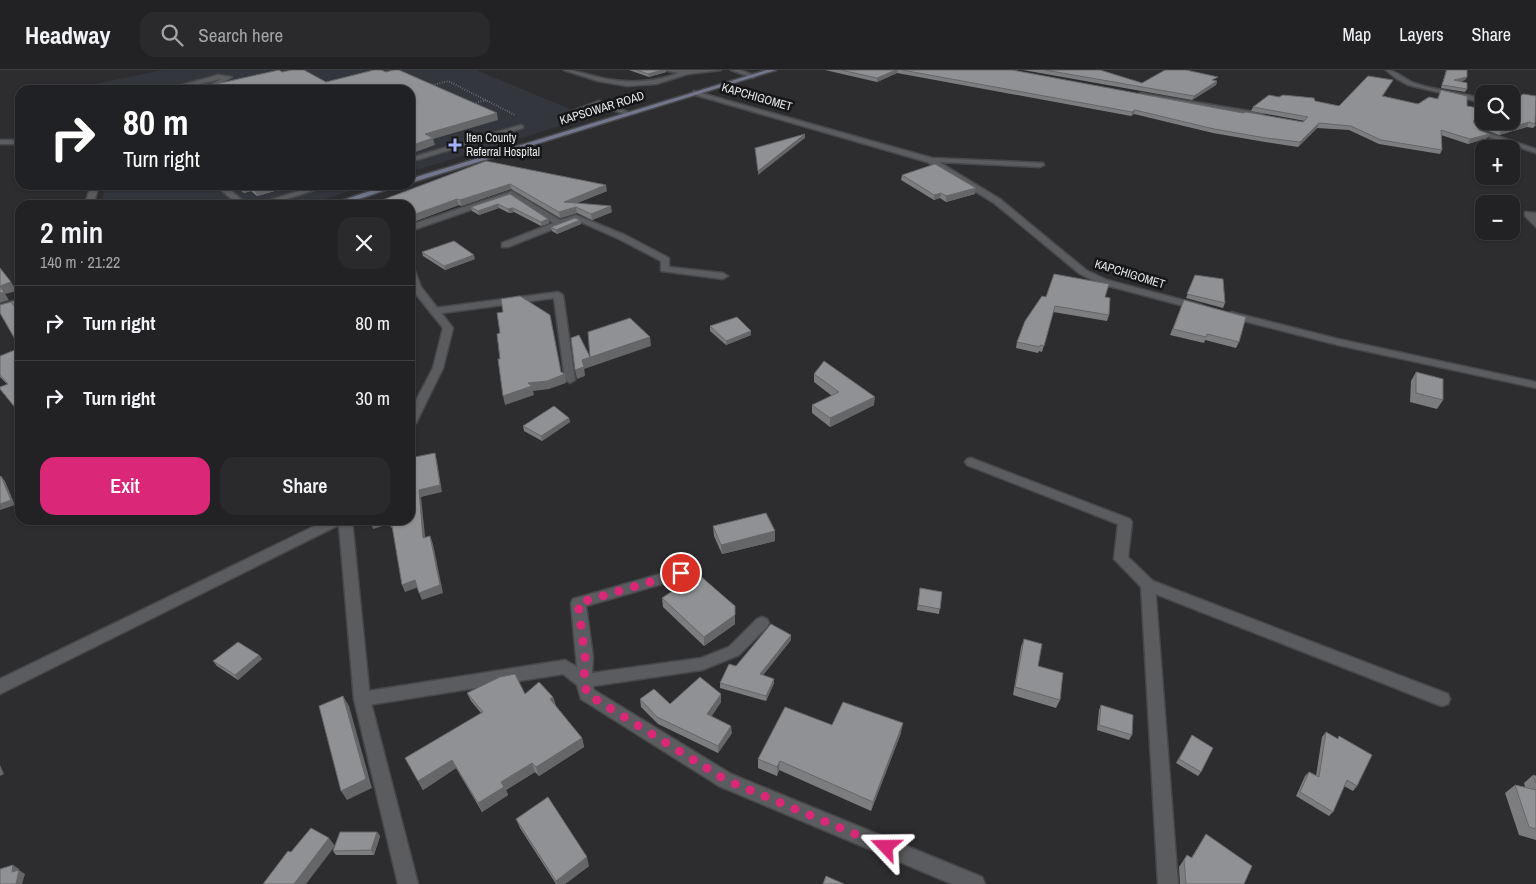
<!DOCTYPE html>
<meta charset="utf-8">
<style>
:root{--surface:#222224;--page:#2a2a2c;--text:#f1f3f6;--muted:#a2a4a6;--line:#3f3f41;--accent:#db2777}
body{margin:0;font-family:"Archivo Narrow",sans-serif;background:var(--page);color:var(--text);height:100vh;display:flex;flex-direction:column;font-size:19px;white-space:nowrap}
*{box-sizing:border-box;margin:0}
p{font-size:16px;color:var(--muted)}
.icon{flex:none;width:28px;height:28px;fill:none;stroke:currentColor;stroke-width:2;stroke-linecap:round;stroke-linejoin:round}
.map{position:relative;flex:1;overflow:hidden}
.sheet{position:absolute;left:15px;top:130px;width:400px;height:325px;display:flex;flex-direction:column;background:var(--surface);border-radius:15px;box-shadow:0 1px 4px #0004,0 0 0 1px var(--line)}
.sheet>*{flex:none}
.hud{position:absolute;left:15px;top:15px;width:400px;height:105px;border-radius:15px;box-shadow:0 1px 4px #0004,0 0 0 1px var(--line);background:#202124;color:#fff;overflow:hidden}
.fabs{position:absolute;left:1475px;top:15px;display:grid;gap:10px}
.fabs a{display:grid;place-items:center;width:45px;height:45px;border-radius:10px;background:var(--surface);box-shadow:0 1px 4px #0004,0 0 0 1px var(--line);font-size:25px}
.pin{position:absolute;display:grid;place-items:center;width:42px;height:42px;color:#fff;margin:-21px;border:2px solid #fff;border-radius:50%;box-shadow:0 1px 5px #0007}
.me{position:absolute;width:55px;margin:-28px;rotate:293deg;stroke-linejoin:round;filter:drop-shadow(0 0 4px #0008)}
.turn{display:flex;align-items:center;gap:18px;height:105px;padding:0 25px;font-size:22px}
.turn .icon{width:65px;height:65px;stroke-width:2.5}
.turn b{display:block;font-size:35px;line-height:42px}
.round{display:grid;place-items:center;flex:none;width:52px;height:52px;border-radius:15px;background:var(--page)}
.summary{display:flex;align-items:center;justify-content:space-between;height:85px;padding:0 25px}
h1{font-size:30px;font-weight:600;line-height:38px}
.primary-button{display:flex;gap:10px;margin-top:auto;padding:10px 25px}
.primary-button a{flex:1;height:58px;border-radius:15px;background:var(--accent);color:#fff;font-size:20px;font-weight:600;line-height:58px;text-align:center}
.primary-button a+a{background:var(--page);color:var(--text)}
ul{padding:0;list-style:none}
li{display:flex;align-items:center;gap:15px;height:75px;padding:0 25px;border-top:1px solid var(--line)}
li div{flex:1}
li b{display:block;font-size:19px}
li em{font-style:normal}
header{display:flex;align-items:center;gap:30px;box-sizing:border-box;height:70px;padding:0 25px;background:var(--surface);border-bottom:1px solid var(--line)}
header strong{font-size:24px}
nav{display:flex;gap:28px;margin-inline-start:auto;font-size:18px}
.search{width:350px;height:45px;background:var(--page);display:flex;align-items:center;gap:12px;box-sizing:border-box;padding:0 18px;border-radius:15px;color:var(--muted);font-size:19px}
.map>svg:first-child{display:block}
.built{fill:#34363e}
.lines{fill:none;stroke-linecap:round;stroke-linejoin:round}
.service-casing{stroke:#47484a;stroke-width:3}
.minor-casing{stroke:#47484a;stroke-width:3}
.secondary-casing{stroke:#47484a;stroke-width:3}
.path{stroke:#8f8f91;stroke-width:2;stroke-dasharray:0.5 2;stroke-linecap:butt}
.service{fill:#5b5c5f;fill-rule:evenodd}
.minor{fill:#5b5c5f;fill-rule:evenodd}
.secondary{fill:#72778e;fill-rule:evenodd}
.wall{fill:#7c7d7f}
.shaded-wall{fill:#656668}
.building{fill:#909194;stroke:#656668}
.route{stroke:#db2777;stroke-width:9;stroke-dasharray:0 16.2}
.poi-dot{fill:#a3b2fd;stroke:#151617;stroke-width:2}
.labels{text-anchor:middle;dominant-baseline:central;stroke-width:5;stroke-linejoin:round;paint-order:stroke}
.far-street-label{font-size:12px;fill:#e7e8e9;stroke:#151617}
.far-poi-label{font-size:12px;fill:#e7e8e9;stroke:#151617;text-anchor:start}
</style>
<header>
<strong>Headway</strong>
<div class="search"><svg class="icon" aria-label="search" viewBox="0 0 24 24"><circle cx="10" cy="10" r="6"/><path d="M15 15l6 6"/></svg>Search here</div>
<nav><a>Map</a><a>Layers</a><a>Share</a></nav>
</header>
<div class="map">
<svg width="1536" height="814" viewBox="0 0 1536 814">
<rect width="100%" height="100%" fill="#2d2d30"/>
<!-- built -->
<g class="built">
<polygon points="162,0 476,0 589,47 410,102 410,20 67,20"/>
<polygon points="106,115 369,115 305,135 101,135"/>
</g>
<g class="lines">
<defs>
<g id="service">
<path d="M564 0C576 0 587 5 598 7 626 14 652 13 679 3L663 0H721L688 4 656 14 627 16 598 11Z"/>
<path d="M1386 0C1396 0 1404 9 1414 13 1436 21 1461 22 1484 29V33L1408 15 1397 9Z"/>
<polygon points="218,5 232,7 209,20 201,20 221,9 174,20 164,20"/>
<polygon points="694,21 932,88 1043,93 1044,95 1040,97 939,92 1000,129 1086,200 1107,210 1202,235 1204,237 1199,240 1101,214 1080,204 994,133 927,92 692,24"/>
<polygon points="599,31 628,42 629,43 624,44 599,35 576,43 573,41"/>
<polygon points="1484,50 1484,51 1489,51 1480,57 1482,61 1536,79 1536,83 1478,63 1473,56"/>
<polygon points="521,55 523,56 523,58 410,92 410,88"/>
<rect x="0" y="70" width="20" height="4"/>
<polygon points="91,115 99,115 93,135 85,135"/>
<polygon points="215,115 224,115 248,135 239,135"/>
<polygon points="318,115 330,115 268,135 255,135"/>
<polygon points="512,121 560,150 576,145 625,165 669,188 669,197 723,203 728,206 723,209 661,201 661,191 619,169 576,150 508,177 502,177 502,173 553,153 511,126 410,161 410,155"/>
<polygon points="1525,142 1536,143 1536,157 1525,146"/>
<polygon points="558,222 563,225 575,310 570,313 565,310 554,228 435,244 430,241 435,238"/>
<polygon points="1231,242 1338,269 1536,312 1536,318 1338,275 1228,247 1226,245"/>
<polygon points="971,388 1130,449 1132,452 1128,487 1153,511 1448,624 1450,629 1448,634 1442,636 1436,634 1143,519 1114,489 1118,454 967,395 965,392 967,389"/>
<polygon points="681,498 686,499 688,503 686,507 586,536 593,587 592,603 701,588 729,577 757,549 762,547 767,549 769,553 767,557 739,585 702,600 593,616 594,620 731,704 982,807 985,814 952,814 719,716 581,629 577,615 563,604 362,636 356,634 354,629 356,624 362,622 565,590 577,597 571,533 573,529"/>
</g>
<g id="minor">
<polygon points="731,0 740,0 756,6 753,8"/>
<polygon points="1140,23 1261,43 1264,45 1261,47 1138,26"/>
<polygon points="410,198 415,201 421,217 453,258 443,298 416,353 410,357 410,342 433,298 443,258 411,218"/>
<polygon points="327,450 352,450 370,629 418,814 398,814 354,629 339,455 0,624 0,609"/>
<polygon points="1148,510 1153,511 1155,515 1178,814 1158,814 1141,515 1143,511"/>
</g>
<g id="secondary">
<polygon points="767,0 776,0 410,113 410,109"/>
<polygon points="388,115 400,115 341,135 329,135"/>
<polygon points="20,229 20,235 0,241 0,235"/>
</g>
</defs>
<!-- service casing -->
<use href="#service" class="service-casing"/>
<!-- minor casing -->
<use href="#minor" class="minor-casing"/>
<!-- secondary casing -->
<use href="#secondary" class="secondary-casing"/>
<!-- path -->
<g class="path">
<polyline points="382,3 390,1"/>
<polyline points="430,16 448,11 515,45"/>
<polyline points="471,34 487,30"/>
</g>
<!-- service -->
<use href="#service" class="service"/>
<!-- minor -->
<use href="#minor" class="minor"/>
<!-- secondary -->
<use href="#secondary" class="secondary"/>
</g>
<!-- wall -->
<g class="wall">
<polygon points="629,0 665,0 666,2 649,7"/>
<polygon points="825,0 1012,0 1243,43 1303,52 1305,51 1251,41 1253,37 1279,27 1315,31 1339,36 1393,10 1383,26 1418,34 1437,29 1441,20 1467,36 1475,54 1479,60 1489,64 1487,68 1468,74 1441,65 1442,80 1440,84 1379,74 1349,60 1317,58 1298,77 1265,72 1213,63 1134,44 1131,46 897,3 877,12"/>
<polygon points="1023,0 1100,0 1142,13 1217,11 1216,15 1192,30"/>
<polygon points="1446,0 1467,0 1467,7 1465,10 1460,11 1467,19 1465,22 1441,18"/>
<polygon points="1511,31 1536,55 1533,58 1527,57 1499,65 1483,59 1482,58 1485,53 1511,51"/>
<polygon points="486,91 607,121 577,133 612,142 592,150 577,143 560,148 511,119 461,136 459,135 410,153"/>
<polygon points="902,105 975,124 946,132 940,128 934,130 901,110"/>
<polygon points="233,115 296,115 257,126 251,121 244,123"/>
<polygon points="510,124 548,149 549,153 541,156 514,142 509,143 499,138 479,145 472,141 471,137"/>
<polygon points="580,150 581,154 557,164 552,161 551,157"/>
<polygon points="422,182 475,189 445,200 423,186"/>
<polygon points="1195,205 1225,233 1223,238 1186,228"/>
<polygon points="1046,227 1105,227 1109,245 1107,251 1053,242 1042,282 1039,281 1038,283 1016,278 1017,272"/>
<polygon points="1184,230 1239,272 1236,278 1205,270 1204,273 1170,265"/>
<polygon points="20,244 20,343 19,343 0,319 7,314 0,307 0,286 20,278"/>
<polygon points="710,256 751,261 751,265 726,275 710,261"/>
<polygon points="1416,302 1443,330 1437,339 1410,332 1411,311"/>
<polygon points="814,304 874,335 830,357 812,343 812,335 832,326 814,312"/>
<polygon points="569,348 570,352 542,371 524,361 523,356"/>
<polygon points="713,456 775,461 775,471 722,484 714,466"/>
<polygon points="920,518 942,522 939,544 917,540"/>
<polygon points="662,528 735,554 704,576 663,537"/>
<polygon points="1024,569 1038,596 1060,630 1056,638 1013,625 1021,577"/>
<polygon points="791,570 763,605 774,609 774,613 766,631 720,618 720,613 736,596"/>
<polygon points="259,585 262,589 238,610 217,596 213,591"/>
<polygon points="467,623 525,624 553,627 556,636 582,668 584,677 539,706 535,702 506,720 508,725 482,742 456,698 423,720 405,688 481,643 471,631"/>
<polygon points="721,624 721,632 711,646 732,663 718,683 658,654 641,637 640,629 670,634"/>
<polygon points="1101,635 1132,665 1129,670 1097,660 1099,640"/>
<polygon points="832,655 901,663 871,741 779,700 777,706 758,698 758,689"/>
<polygon points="1326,662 1337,669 1339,666 1357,716 1353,721 1344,716 1333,742 1329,746 1296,726 1305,706 1309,702 1316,706 1322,667"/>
<polygon points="1192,665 1201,702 1198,706 1176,693"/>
<polygon points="1533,705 1536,706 1536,770 1519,765 1505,723 1515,715 1525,717 1524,713"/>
<polygon points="516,749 589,796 565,814 556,814 520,758"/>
<polygon points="377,762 380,766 374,785 336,785 333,781"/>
<polygon points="1206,764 1244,814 1180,814 1179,797 1187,785 1191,788"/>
</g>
<!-- shaded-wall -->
<g class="shaded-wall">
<polygon points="662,0 665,0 666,2 649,7 648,4"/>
<polygon points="896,0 898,0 897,3 877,12 877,8"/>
<polygon points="1467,7 1465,10 1453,14 1454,10"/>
<polygon points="1217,11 1216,15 1192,30 1194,26"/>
<polygon points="1135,40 1134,44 1131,46 1132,42"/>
<polygon points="497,43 498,50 433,69 435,75 410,84 410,76 425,64"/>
<polygon points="1484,46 1484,48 1471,56 1473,51"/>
<polygon points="1529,52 1527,57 1499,65 1501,60"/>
<polygon points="1319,53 1317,58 1298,77 1300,72"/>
<polygon points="805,64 805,68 758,105 758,101"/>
<polygon points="1489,64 1487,68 1468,74 1470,69"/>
<polygon points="510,114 511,119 461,136 460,130"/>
<polygon points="243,115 248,115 251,121 244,123 241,116"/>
<polygon points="265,115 296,115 257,126 254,118"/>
<polygon points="606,115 607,121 565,138 564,132"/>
<polygon points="976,118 975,124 946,132 946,126"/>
<polygon points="941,123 940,128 934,130 934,125"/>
<polygon points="457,129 459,135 410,153 410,146"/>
<polygon points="498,134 499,138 479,145 478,141"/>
<polygon points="611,136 612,142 592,150 591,144"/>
<polygon points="576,137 577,143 560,148 559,142"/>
<polygon points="513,138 514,142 509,143 508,139"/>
<polygon points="548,149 549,153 541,156 541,152"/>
<polygon points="580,150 581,154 557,164 556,160"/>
<polygon points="474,185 475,189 445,200 444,196"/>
<polygon points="11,212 17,221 5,224 9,230 0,233 0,216"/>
<polygon points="751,261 751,265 726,275 726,271"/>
<polygon points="650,267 651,276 584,299 582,290"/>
<polygon points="584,297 585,306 577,309 575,300"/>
<polygon points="565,304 566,313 549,319 533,321 534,325 505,335 503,326 528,313"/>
<polygon points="875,327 874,335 830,357 830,348"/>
<polygon points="20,334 20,343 19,343 14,336"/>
<polygon points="569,348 570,352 542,371 541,366"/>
<polygon points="435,383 437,391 442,422 421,427 426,475 423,468 419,420"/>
<polygon points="1,406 5,411 15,435 0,440"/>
<polygon points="375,450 391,450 394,457 391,458 389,454 373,459 370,451"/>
<polygon points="775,461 775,471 722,484 721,475"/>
<polygon points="430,466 433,474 443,523 422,530 419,523"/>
<polygon points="415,510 419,517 405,522 402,515"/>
<polygon points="735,536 735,554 704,576 704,567"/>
<polygon points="791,565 791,570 760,609 760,604"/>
<polygon points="259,585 262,589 238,610 235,605"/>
<polygon points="774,609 774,613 766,631 766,626"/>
<polygon points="721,624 721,632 708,652 707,644"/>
<polygon points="343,626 349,636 372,718 347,730 341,721"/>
<polygon points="553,627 556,636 550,629"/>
<polygon points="903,653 901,663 871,741 873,732"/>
<polygon points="731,656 732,663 718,683 718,676"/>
<polygon points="582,668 584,677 539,706 536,697"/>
<polygon points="452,690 456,698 423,720 418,711"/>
<polygon points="780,691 779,700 777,706 777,697"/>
<polygon points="532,693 535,702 506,720 508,725 482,742 478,733 501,712"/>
<polygon points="0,695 4,704 0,706"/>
<polygon points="377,762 380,766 374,785 371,780"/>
<polygon points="329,768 335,776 306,814 294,814"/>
<polygon points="587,787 589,796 565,814 557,814 556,811"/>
<polygon points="13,795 19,799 18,803 19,800 25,804 22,814 16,814 12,802"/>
</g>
<!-- building -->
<g class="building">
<polygon points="279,0 282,2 292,0 304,0 326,12 374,0 381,0 386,2 394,0 399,0 497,43 425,64 433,68 410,76 410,20 189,20"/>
<polygon points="637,0 662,0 648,4"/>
<polygon points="841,0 896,0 877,8"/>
<polygon points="902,0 1012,0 1243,43 1246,42 1303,52 1308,47 1253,37 1269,25 1279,27 1283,25 1314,28 1315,31 1339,36 1368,6 1393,10 1382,26 1418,34 1429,27 1438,29 1441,20 1467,26 1467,36 1484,39 1484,46 1473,51 1479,60 1489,64 1470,69 1441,60 1442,80 1381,70 1351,56 1319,53 1300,72 1266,68 1214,59 1135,40 1132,42"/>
<polygon points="1045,0 1100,0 1142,13 1165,0 1186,0 1218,7 1212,10 1217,11 1194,26"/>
<polygon points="1447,0 1467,0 1467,7 1454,10 1467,13 1467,19 1442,15"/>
<polygon points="1523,24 1536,26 1535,54 1529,52 1501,60 1486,55 1485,53 1488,51 1511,51 1511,31 1514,29 1517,29"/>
<polygon points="805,64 758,101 755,78"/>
<polygon points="486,91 606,115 564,132 611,136 591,144 576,137 559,142 510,114 460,130 457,129 410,146 410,135 369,135"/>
<polygon points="935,94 976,118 946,126 941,123 934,125 902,105"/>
<polygon points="249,115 265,115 254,118"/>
<polygon points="510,124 548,149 541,152 513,138 508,139 498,134 478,141 471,137"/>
<polygon points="575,148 580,150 556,160 551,157"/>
<polygon points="454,171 474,185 444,196 422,182"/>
<polygon points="0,198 11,212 0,216"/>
<polygon points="1054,204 1109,214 1105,227 1110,228 1109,245 1055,236 1044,276 1040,275 1040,277 1017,272 1025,251 1042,226 1046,227"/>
<polygon points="1195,205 1223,209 1225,233 1187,224"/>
<polygon points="0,217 4,222 0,223"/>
<polygon points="520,226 550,245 561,302 565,304 547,311 528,313 532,316 503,326 498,289 500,289 497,264 500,263 497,243 503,242 501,229"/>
<polygon points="1184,230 1246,247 1239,272 1207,264 1206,267 1173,259"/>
<polygon points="11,232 20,244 20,334 14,336 0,319 0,317 8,314 0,305 0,286 20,278 0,243 0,235"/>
<polygon points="737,247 751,261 726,271 710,256"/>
<polygon points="630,248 650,267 582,290 584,297 575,300 571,268 579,265 590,287 588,262"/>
<polygon points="824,291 875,327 830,348 812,335 839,322 814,304"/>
<polygon points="1416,302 1443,309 1443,330 1416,323"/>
<polygon points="554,336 569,348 541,366 523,356"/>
<polygon points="435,383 440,415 419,420 423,468 430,466 440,515 419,523 415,510 402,515 391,450 410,450 410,388"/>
<polygon points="1,406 11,430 0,434 0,407"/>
<polygon points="766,443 775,461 721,475 713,456"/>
<polygon points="698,504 735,536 735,545 704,567 662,528"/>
<polygon points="920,518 942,522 940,539 918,535"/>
<polygon points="771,554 791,565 760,604 774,609 766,626 720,613 729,594 736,596"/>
<polygon points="1024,569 1042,574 1038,596 1063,603 1060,630 1015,617"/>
<polygon points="238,572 259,585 235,605 213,591"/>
<polygon points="515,604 525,624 539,612 553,627 550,629 582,668 536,697 532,693 501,712 504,717 478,733 452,690 418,711 405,688 483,642 467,623 500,607"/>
<polygon points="700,607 721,624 707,644 731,656 718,676 657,647 640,629 654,619 670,634"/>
<polygon points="343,626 366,709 341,721 319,636"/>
<polygon points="843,632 903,653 873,732 780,691 777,697 758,689 785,637 832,655"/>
<polygon points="1101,635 1133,645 1132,665 1099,655"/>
<polygon points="1326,662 1338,669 1339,666 1372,685 1357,716 1347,710 1333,742 1300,722 1309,702 1319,707"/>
<polygon points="1192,665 1213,678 1201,702 1179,689"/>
<polygon points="1533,705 1536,706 1536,713"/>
<polygon points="1515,715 1536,720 1536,759 1529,757"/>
<polygon points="548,727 587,787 556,811 516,749"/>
<polygon points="311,758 329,768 294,814 263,814 288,781 291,782"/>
<polygon points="340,762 377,762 371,780 333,781"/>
<polygon points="1206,764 1252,796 1244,814 1186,814 1184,790 1187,785 1192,788"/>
<polygon points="13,795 12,802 19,800 16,814 0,814 0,799"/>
<polygon points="826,806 844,814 823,814"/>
</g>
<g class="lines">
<!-- route -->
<polyline class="route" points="681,503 578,533 585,587 584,611 587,624 726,710 886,777"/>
</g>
<!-- markers -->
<path class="poi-dot" d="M452.5 67.5h5v5h5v5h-5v5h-5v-5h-5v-5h5z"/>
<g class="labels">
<!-- far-street labels -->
<g class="far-street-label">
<text transform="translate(757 27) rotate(16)">KAPCHIGOMET</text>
<text transform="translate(602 38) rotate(-17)">KAPSOWAR ROAD</text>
<text transform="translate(1130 204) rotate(17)">KAPCHIGOMET</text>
</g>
<!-- far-poi labels -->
<g class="far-poi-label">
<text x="466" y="68">Iten County<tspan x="466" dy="14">Referral Hospital</tspan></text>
</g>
</g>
</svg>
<div class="fabs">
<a><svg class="icon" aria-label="search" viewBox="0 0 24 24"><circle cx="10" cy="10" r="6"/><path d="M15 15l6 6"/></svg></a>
<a>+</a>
<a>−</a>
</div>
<div class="pin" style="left:681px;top:503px;background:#d93025"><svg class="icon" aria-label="arrive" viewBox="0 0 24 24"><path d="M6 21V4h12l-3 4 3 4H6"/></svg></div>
<svg class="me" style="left:886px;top:777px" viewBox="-20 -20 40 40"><path d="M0-17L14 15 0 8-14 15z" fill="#db2777" stroke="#fff" stroke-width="4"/></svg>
<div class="hud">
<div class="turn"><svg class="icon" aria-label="right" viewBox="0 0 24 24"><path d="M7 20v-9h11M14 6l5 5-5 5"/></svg><div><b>80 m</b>Turn right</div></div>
</div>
<section class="sheet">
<div class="summary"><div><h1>2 min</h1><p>140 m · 21:22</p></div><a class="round"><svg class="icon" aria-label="close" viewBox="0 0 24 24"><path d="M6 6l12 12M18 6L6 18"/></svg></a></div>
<ul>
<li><svg class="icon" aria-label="right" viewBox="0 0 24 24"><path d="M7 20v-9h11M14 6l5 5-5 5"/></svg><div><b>Turn right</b></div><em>80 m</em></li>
<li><svg class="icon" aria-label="right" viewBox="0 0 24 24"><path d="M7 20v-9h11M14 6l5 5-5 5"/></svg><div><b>Turn right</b></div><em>30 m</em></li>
</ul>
<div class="primary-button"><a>Exit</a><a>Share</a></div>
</section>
</div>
